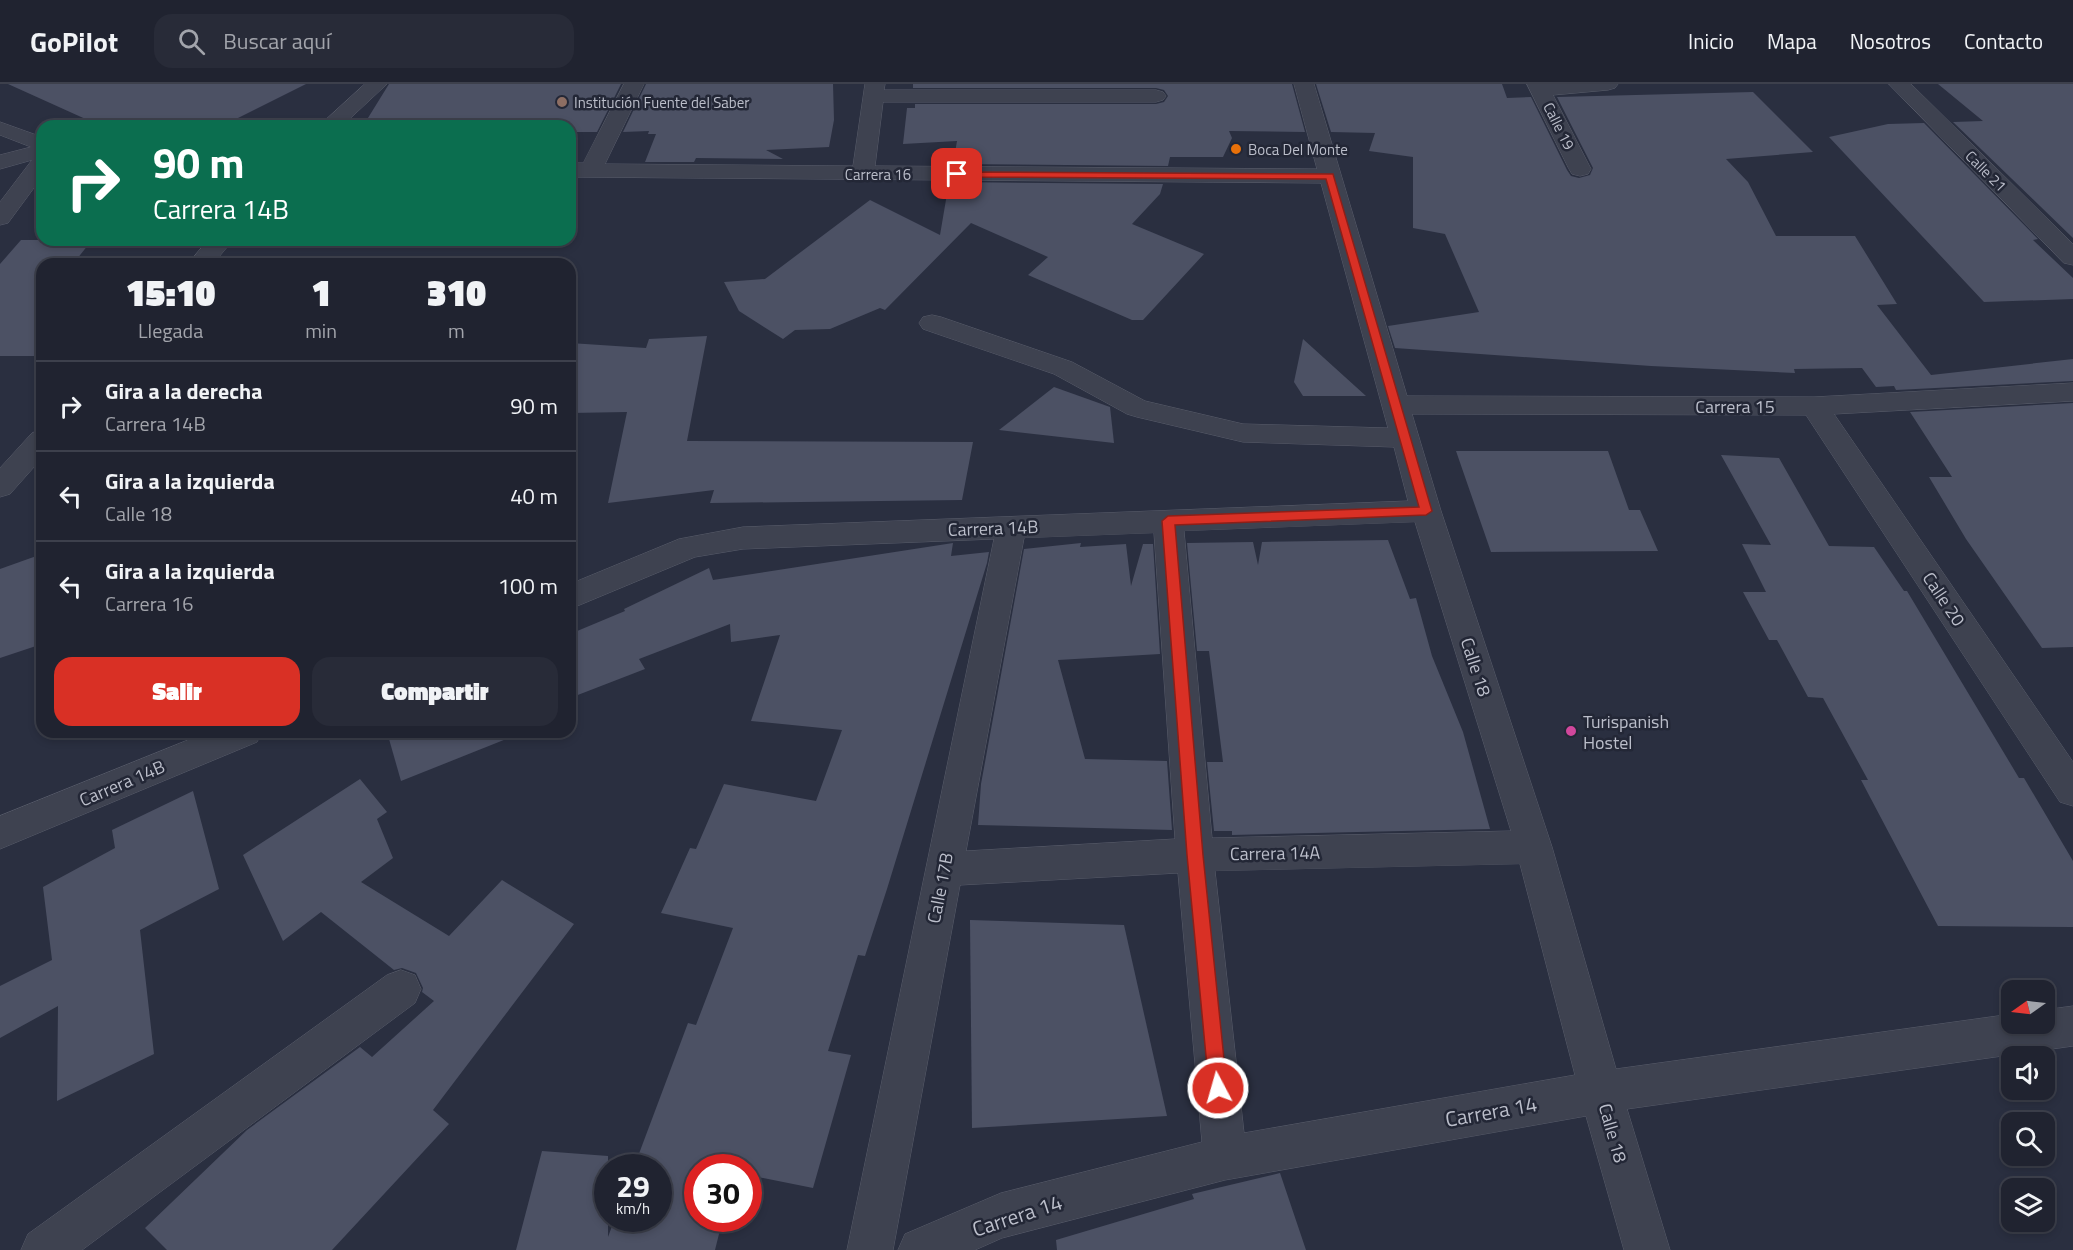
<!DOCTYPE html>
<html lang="es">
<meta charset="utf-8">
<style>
:root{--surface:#202330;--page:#282b38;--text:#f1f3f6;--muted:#a2a4ab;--line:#3d404c;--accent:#d93025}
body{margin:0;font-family:"Titillium Web",sans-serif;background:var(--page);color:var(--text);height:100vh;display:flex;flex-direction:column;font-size:22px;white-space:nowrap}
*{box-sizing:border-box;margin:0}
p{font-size:20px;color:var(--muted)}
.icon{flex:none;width:33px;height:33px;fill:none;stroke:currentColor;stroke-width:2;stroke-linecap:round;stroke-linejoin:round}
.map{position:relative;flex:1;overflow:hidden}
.side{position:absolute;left:36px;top:174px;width:540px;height:480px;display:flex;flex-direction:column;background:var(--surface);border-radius:18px;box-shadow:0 3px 9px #0003,0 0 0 2px var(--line)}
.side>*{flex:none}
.top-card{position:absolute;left:36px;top:36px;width:540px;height:126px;border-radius:18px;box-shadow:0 3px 9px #0003,0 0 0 2px var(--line);background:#0b6e4f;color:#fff;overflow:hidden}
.needle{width:39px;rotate:256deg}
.buttons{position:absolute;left:2001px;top:896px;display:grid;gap:12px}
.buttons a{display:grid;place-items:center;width:54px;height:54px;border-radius:12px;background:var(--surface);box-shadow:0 3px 9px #0003,0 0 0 2px var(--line);font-size:30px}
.speed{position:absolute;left:594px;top:1070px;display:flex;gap:12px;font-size:30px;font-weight:700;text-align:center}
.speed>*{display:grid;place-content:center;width:78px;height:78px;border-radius:50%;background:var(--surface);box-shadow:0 3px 9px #0003,0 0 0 2px var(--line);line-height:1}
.speed small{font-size:15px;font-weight:400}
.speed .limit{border:9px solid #d22;background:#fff;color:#111}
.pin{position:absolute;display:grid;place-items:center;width:51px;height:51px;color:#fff;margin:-26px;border-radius:12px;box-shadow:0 3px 9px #0006}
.me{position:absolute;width:66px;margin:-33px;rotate:354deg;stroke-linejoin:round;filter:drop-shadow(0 0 4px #0008)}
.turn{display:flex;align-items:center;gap:21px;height:126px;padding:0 18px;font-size:27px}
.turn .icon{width:78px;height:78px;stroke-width:2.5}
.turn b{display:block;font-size:42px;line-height:51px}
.eta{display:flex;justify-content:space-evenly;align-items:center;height:102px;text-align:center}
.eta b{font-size:36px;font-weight:800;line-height:42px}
.primary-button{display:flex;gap:12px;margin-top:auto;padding:12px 18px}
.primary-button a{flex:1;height:69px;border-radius:18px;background:var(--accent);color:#fff;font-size:24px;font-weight:800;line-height:69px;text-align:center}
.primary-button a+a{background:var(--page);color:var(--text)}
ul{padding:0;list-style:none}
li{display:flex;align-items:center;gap:18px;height:90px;padding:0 18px;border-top:2px solid var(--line)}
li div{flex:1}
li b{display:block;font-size:22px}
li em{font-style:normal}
header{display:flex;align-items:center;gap:36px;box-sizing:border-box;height:84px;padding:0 30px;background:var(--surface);border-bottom:2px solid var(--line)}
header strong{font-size:28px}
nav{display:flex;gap:33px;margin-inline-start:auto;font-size:21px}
.search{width:420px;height:54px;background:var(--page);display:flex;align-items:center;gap:15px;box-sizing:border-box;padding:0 21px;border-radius:18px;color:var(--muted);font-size:22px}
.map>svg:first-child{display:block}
.building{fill:#4c5164}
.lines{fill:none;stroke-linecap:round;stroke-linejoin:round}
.minor-casing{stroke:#595d6b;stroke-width:1}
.minor{fill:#3e4250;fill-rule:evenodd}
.route{fill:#d93025;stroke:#8d1f18;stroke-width:1.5}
.education-dot{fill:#8d6e63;stroke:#232736;stroke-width:2}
.food-dot{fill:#e8710a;stroke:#232736;stroke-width:2}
.hotel-dot{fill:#d1479c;stroke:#232736;stroke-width:2}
.labels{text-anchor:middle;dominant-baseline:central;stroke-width:5;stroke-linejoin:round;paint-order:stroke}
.far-poi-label{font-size:15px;fill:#bbbeca;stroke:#232736;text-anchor:start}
.far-street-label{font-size:15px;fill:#bbbeca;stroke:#232736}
.street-label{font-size:18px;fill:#bbbeca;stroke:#232736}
.poi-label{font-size:18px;fill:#bbbeca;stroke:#232736;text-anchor:start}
.near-street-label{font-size:21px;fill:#bbbeca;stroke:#232736}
</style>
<header>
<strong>GoPilot</strong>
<div class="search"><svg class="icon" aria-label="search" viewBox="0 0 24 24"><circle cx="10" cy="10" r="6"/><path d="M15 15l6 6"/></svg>Buscar aquí</div>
<nav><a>Inicio</a><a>Mapa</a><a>Nosotros</a><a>Contacto</a></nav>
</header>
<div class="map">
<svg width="2073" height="1166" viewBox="0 0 2073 1166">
<rect width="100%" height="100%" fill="#2a2f40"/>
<!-- building -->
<g class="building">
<polygon points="8,0 306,0 222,42 183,42 167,35 152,34 136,42 101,42"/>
<polygon points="389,0 621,0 597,48 570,48 570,42 363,42"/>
<polygon points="646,0 833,0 834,36 829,63 766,66 783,75 696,74 694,78 645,78 656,50 648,50 649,47 623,48"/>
<polygon points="913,0 1292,0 1305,48 1229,47 1232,54 1223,73 1170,73 1168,82 953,80 957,57 903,60 907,24 915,24 915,20 1156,20 1164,18 1168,12 1164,6 1156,4 913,4"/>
<polygon points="1316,0 1502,0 1507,14 1531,13 1567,86 1571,92 1579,94 1590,91 1593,84 1557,13 1753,8 1813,68 1726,75 1748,98 1776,152 1855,152 1897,220 1877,221 1931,291 2073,275 2073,297 1896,306 1894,302 1876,303 1862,284 1794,285 1795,289 1651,282 1395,264 1388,242 1479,228 1445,150 1413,144 1413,73 1369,67 1375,49 1331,48"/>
<polygon points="1938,0 2073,0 2073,154 1953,38 1983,37"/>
<polygon points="1924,39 2038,155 2033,156 2073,194 2073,215 1984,218 1829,53 1888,40"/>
<polygon points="949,98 1163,100 1160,110 1132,140 1204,170 1143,236 1132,236 1028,191 1048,173 971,139 885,226 880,224 830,245 795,246 783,255 739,227 724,198 765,195 870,116 940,151"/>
<polygon points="21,156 92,156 73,180 42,180 42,272 0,272 0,180"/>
<polygon points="707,252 687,357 973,358 962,416 710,419 714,406 608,419 627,328 570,329 570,259 646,264 649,255"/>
<polygon points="1303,255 1366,312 1303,312 1294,298"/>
<polygon points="1054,303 1110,323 1114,359 999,346"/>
<polygon points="2073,319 2073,563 2042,564 1966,455 1929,393 1952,393 1910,328"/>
<polygon points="1456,367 1608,367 1629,426 1640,426 1658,467 1491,468"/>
<polygon points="1721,371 1779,374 1829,462 1874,463 1904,507 1907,507 2019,694 2024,694 2073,777 2073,843 1938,842 1861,696 1868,696 1823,614 1808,613 1777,556 1769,556 1743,508 1766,508 1742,460 1771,461"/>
<polygon points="1388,456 1410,515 1416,514 1432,572 1463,648 1490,745 1232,751 1232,747 1214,747 1207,678 1223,678 1209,567 1197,567 1187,459 1253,458 1258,481 1262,458"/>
<polygon points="953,459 951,472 989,468 987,479 887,805 865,872 858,871 828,967 851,971 813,1104 748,1091 748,1083 698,1083 698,1134 723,1134 715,1166 516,1166 542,1067 608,1072 608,1153 615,1134 658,1134 658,1083 634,1083 688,939 696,941 733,844 661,829 690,764 696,765 724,700 816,717 842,646 751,637 780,551 731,558 730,540 639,575 645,585 570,614 570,550 625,527 624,525 709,484 713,496"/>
<polygon points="1081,459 1080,463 1126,460 1131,502 1143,460 1153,460 1160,570 1058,576 1085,675 1167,677 1172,746 978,741 981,700 1024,465"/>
<polygon points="42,470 42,560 0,574 0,485"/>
<polygon points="387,648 518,648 519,650 401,697"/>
<polygon points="360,695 387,728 377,735 393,774 361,798 449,852 502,796 574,840 433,1026 449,1040 332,1166 167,1166 145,1144 247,1046 360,963 372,973 434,917 422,908 423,904 416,889 402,884 394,886 321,828 283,857 243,771"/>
<polygon points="193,707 219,805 140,846 154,970 57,1017 58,922 0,954 0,902 52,876 43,803 115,764 112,746"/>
<polygon points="970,836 1124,841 1167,1032 972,1044"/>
<polygon points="1280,1089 1306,1166 1057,1166 1056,1156 1194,1115 1192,1110"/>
</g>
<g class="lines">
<defs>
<g id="minor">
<polygon points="365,0 387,0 342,42 319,42"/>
<path d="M624 0H644L605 80 853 82 865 0H885L884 6H1156L1163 8 1166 12 1163 16 1156 18H883L875 82 1317 85 1294 0H1314L1407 312 1814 313 2073 299V317L1834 330 2073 678V722L2060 718 1806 331 1412 330 1441 427 1552 763 1616 985 2012 930V939H2044V926L2073 922V962L1627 1025 1670 1166H1624L1586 1032 1225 1096 1002 1154 975 1166H898L905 1150 1001 1109 1202 1058 1178 789 960 801 893 1166H847L994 455 743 465 695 473 570 525V500L679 455 743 443 1408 417 1394 363 1243 358 1137 333 1127 330 1054 290 923 245 919 239 923 233 932 231 941 233 1072 278 1145 317 1243 340 1388 344 1321 99 570 93V79H583ZM1415 438 1511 747 1212 754 1184 447ZM1154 449 1175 755 966 767 1024 454ZM1520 780 1575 991 1244 1049 1215 787Z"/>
<polygon points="1527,0 1618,0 1615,4 1608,6 1553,11 1591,85 1588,90 1580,92 1572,90 1569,85"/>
<polygon points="1889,0 1911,0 2073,160 2073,181 2064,179"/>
<polygon points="0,38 42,53 42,93 8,139 0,141 0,118 32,76 0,85 0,71 31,63 0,51"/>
<polygon points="208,156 233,156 213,180 188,180"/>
<polygon points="42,346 42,374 10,410 0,413 0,384 32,349"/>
<polygon points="208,648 262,648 257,658 0,765 0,732"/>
<polygon points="401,886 415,891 421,905 415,919 82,1166 21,1166 28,1150 387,891"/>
</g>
</defs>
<!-- minor casing -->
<use href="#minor" class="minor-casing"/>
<!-- minor -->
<use href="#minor" class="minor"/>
</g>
<!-- route -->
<polygon class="route" points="953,88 1333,90 1432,427 1426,431 1175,441 1203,771 1227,1004 1224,1010 1218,1013 1212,1010 1209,1004 1187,771 1162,437 1168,432 1419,423 1326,95 957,93 953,92"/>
<!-- markers -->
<circle class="education-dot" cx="562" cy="18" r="6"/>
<circle class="food-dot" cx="1236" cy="65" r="6"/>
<circle class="hotel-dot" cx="1571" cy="647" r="6"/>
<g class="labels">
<!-- far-poi labels -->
<g class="far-poi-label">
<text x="574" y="18">Institución Fuente del Saber</text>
<text x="1248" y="65">Boca Del Monte</text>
</g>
<!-- far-street labels -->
<g class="far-street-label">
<text transform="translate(1559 42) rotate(63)">Calle 19</text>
<text transform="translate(1986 87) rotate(45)">Calle 21</text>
<text x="878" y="90">Carrera 16</text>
</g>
<!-- street labels -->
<g class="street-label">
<text x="1735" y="322">Carrera 15</text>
<text transform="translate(993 444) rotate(-2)">Carrera 14B</text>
<text transform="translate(1944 515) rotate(56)">Calle 20</text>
<text transform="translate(1476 583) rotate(72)">Calle 18</text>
<text transform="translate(122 699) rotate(-23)">Carrera 14B</text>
<text transform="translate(1275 769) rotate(-1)">Carrera 14A</text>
<text transform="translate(940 804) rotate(-79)">Calle 17B</text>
<text transform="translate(1613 1049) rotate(74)">Calle 18</text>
</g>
<!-- poi labels -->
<g class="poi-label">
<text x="1583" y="637">Turispanish<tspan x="1583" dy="21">Hostel</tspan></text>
</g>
<!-- near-street labels -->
<g class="near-street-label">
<text transform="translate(1491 1027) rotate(-10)">Carrera 14</text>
<text transform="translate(1017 1131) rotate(-18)">Carrera 14</text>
</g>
</g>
</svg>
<div class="buttons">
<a><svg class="needle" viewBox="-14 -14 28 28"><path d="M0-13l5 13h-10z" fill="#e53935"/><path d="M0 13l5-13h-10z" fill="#a2a4ab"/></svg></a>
<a><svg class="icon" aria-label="sound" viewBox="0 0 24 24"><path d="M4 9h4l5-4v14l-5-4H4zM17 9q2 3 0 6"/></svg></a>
<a><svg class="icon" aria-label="search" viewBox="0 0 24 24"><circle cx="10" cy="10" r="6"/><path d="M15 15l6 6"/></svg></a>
<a><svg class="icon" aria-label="layers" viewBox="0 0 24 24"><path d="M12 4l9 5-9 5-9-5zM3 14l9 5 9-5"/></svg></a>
</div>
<div class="speed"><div>29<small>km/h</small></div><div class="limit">30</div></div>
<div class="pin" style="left:957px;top:90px;background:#d93025"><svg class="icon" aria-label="arrive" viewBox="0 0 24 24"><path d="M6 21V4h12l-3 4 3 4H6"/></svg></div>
<svg class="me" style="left:1218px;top:1004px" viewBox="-20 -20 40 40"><circle r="17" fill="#d93025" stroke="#fff" stroke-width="3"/><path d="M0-11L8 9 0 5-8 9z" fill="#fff"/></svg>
<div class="top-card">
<div class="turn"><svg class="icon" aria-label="right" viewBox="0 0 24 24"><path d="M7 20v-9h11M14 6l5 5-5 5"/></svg><div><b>90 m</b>Carrera 14B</div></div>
</div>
<section class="side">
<div class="eta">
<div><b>15:10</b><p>Llegada</p></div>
<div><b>1</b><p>min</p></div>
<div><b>310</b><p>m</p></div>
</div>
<ul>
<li><svg class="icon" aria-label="right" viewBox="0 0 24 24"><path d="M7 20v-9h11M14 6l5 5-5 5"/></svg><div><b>Gira a la derecha</b><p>Carrera 14B</p></div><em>90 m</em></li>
<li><svg class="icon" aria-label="left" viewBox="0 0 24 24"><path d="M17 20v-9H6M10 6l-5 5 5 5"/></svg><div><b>Gira a la izquierda</b><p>Calle 18</p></div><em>40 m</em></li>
<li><svg class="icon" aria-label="left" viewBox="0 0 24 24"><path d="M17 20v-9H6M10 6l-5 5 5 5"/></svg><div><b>Gira a la izquierda</b><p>Carrera 16</p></div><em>100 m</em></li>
</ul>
<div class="primary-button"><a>Salir</a><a>Compartir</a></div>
</section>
</div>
